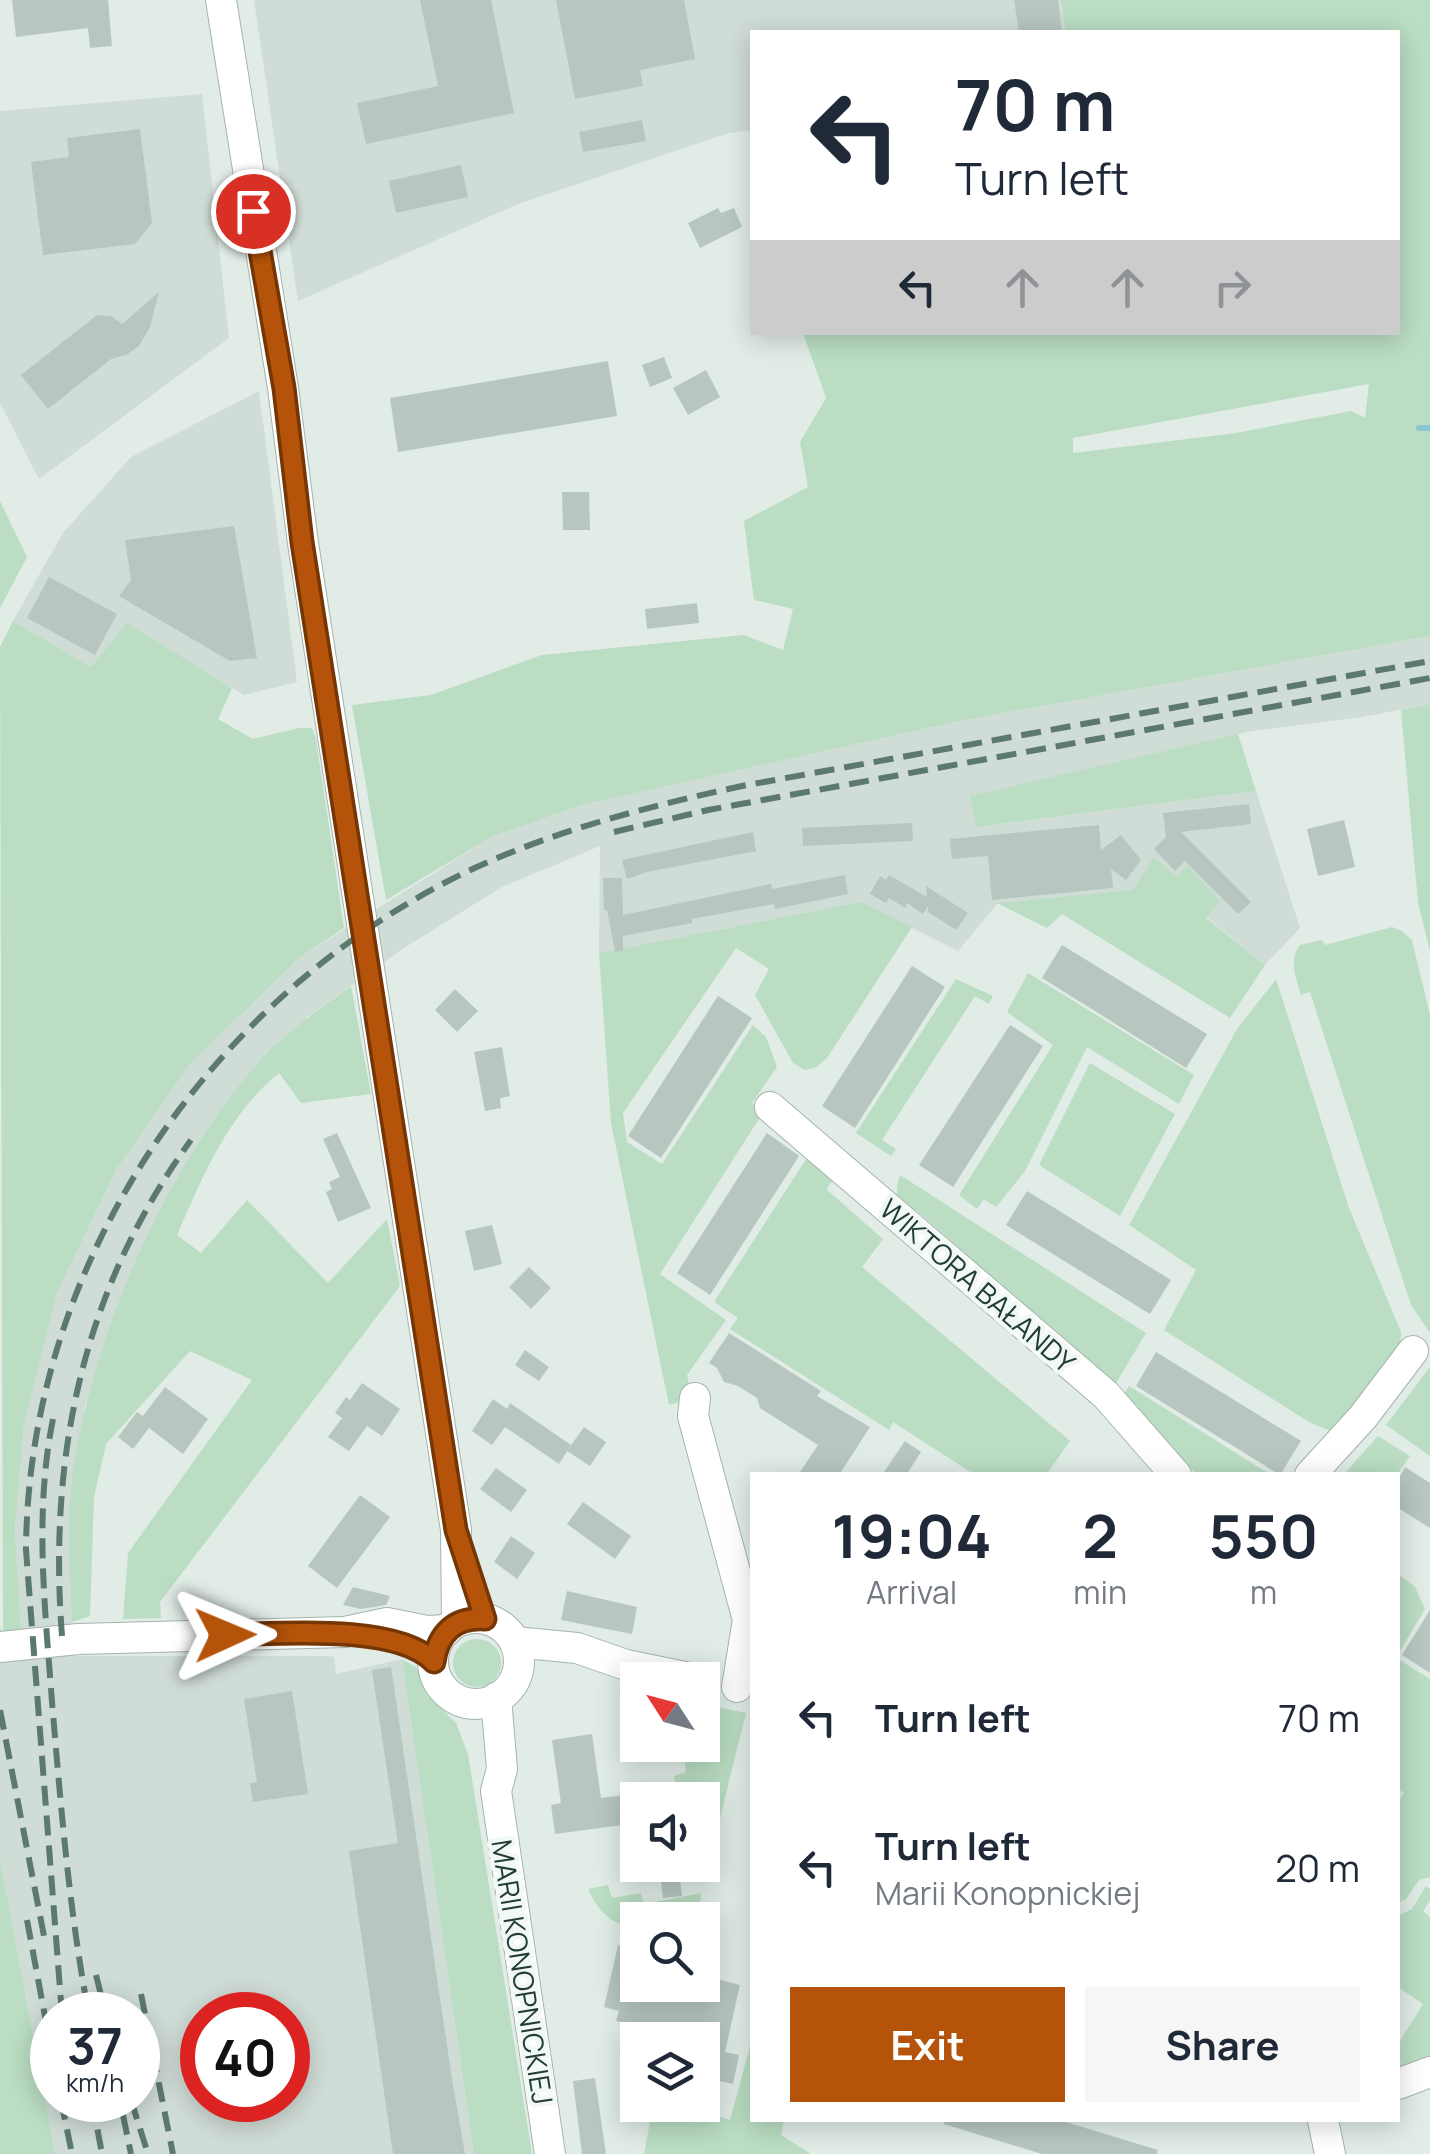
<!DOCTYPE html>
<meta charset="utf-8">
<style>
:root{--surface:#fff;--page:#f6f6f7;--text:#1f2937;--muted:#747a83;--accent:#b45309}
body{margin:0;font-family:Manrope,sans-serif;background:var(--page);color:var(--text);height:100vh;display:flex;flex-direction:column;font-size:38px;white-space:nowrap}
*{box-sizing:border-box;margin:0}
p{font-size:32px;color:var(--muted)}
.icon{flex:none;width:55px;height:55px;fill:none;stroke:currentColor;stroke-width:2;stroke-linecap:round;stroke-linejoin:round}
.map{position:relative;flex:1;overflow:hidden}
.drawer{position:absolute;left:750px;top:1472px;width:650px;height:650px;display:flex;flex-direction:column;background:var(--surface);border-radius:0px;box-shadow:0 5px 25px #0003}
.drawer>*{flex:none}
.hud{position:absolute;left:750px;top:30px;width:650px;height:305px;border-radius:0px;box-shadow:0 5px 25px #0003;background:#fff;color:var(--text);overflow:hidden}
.needle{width:65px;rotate:306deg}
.controls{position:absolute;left:620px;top:1662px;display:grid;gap:20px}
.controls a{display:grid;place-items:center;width:100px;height:100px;border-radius:0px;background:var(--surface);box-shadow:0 5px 25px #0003;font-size:50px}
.speed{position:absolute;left:30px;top:1992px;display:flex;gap:20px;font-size:50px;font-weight:700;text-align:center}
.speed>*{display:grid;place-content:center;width:130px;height:130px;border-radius:50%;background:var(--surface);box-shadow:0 5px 25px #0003;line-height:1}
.speed small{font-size:25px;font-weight:400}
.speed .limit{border:15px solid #d22;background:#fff;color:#111}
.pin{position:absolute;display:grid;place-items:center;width:85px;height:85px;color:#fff;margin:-42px;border:5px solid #fff;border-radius:50%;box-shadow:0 2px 10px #0007}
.me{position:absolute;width:110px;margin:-55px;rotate:89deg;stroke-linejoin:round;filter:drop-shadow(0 0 8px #0008)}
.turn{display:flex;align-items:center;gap:35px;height:210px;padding:0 40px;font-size:45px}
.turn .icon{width:130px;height:130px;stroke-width:2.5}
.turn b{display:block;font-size:70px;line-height:85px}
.lanes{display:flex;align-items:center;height:95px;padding:0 40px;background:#0003;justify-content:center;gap:50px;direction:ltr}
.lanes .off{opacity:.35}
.eta{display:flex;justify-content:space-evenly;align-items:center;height:170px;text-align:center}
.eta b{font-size:60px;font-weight:700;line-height:70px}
.cta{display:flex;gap:20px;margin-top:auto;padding:20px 40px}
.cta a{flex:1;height:115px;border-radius:0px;background:var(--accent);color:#fff;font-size:40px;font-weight:700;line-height:115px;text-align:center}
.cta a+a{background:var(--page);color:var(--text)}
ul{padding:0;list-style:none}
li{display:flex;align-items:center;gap:30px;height:150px;padding:0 40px}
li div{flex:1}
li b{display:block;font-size:38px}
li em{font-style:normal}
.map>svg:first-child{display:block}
.built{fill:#d0dcd6;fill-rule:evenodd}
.green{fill:#baddc3;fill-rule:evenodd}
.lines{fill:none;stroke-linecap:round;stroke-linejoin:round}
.stream{stroke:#89c8d2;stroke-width:6}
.building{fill:#b7c7c0}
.minor-casing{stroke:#a4b4ae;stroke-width:32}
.minor{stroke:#fff;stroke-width:30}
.rail{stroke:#5c7970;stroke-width:6;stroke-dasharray:20 10;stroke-linecap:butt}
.route-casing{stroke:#753606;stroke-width:25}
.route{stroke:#b45309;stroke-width:18}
.labels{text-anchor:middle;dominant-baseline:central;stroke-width:9;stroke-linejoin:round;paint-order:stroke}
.street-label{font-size:28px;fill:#213d35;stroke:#f2f8f5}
</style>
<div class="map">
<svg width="1430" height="2154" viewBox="0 0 1430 2154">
<rect width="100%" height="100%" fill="#e1ece7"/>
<!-- built -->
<g class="built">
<polygon points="254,0 1061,0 1066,32 752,32 752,130 729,133 518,204 298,301"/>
<polygon points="202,94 229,338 39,479 0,403 0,111"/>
<polygon points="259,391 297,682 244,695 127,624 91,667 13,621 63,533 131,457"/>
<path d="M1430 636V704L1362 717 1252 731 971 796 977 827 1256 791 1300 928 1265 965 1170 887 998 903 958 951 861 902 599 953 600 846 502 887 404 948 307 1017 156 1220 121 1297 85 1406 70 1502 73 1656H328L334 1657 336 1674 402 1659 474 2154H55L0 1858V1624L3 1637 21 1631 15 1529 24 1424 57 1293 116 1170 190 1064 299 958 491 837 582 805 964 720ZM52 2015H138V2100H52ZM202 2015H288V2100H202Z"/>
</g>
<!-- green -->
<g class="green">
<path d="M1061 0H1430V636L964 720 582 805 491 837 386 900 352 705 431 695 542 655 744 635 783 650 793 609 754 600 744 521 808 487 800 442 826 398 803 333 1398 332V32H1066ZM1369 384 1365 418 1351 411 1236 433 1073 453V438Z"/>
<polygon points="0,501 27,557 0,608"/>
<polygon points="13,621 91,667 127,623 232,688 218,719 253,739 299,728 312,728 316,739 344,928 299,958 190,1064 116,1170 57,1293 24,1424 15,1529 21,1632 3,1637 0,647"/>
<polygon points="1430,704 1430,951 1418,903 1401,710"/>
<polygon points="1238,734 1256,791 976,827 970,796"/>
<polygon points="1154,857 1177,877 1187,866 1220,901 1206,918 1265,965 1230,1018 1062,914 1047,928 997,903 1133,890"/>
<polygon points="861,902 912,927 827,1058 817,1067 805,1070 793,1063 755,995 769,969 736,948 623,1113 627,1142 662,1164 753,1025 766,1037 777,1067 752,1103 764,1111 660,1274 726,1320 687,1375 692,1398 669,1405 611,1123 599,953"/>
<path d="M1392 927 1402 931 1412 940 1430 1015V1333L1411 1305 1310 992 1301 995C1296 977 1288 961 1300 945L1322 940 1325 945Z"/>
<polygon points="1028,973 1194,1075 1179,1104 1087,1047 1025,1171 996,1207 984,1199 977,1209 959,1195 1053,1045 1007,1012"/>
<polygon points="956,979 993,996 989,1004 975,996 882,1140 896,1149 891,1156 856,1133"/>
<polygon points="1276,979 1349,1208 1401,1332 1400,1347 1335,1433 1309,1422 1164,1330 1196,1270 1129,1225 1237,1029"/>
<path d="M351 986 371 1094 301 1103 279 1073C228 1114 203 1176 177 1235L201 1253 247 1200 328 1283 387 1219 400 1286 160 1602 161 1618 123 1619 128 1553 252 1380 190 1351 106 1444 94 1497 90 1616 72 1622C71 1582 67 1540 70 1500 83 1355 161 1174 257 1064 283 1034 318 1010 351 986Z"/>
<polygon points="1090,1063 1175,1114 1120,1216 1039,1165"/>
<polygon points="810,1153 838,1174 826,1189 883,1239 862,1267 1070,1441 1046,1475 975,1475 893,1422 889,1430 730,1329 738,1318 714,1302"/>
<path d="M900 1175 1146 1333 1112 1390 964 1262V1252L916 1210 909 1215C896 1201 894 1193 900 1175Z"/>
<polygon points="1430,1367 1430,1456 1386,1425"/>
<polygon points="1129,1386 1271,1475 1197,1475 1121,1399"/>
<polygon points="1378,1436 1410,1456 1397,1475 1343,1475"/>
<polygon points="1398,1574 1415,1587 1425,1609 1398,1654"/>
<circle cx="477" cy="1663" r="24"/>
<polygon points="402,1659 417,1668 426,1694 456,1723 468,1754 532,2154 474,2154"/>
<polygon points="1398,1659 1430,1679 1430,1877 1419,1880 1406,1899 1398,1903 1398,1802 1404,1793 1398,1789"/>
<polygon points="703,1704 746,1713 711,1854 703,1856 702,1800 677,1800 674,1776 686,1772 683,1745 702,1745"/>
<polygon points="0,1858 55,2154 0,2154"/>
<path d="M608 1885 612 1898 641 1893 644 1904 701 1893C700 1929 665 1920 638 1920L637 1928C611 1924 599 1913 588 1889Z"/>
<polygon points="1426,1886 1430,1889 1430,1901 1423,1911 1430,1917 1430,2058 1398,2069 1398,2044 1423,2004 1398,1987 1398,1916 1412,1909"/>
<polygon points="752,2039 752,2120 784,2120 781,2135 811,2154 644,2154 653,2105 686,2105 730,2120"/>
</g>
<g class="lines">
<!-- stream -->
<polyline class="stream" points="1419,428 1430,428"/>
</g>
<!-- building -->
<g class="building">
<polygon points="12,0 108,0 112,46 90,48 88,28 16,37"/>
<polygon points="420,0 491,0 514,113 366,144 357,103 438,86"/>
<polygon points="556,0 684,0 695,59 640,70 643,86 575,99"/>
<polygon points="1014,0 1058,0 1062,32 1019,32"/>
<polygon points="642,120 646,141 583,152 579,132"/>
<polygon points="140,129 152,223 135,244 43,255 31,162 69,157 67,138"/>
<polygon points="461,165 468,197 396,213 389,181"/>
<polygon points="718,208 721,213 734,208 742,227 700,248 688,223"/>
<polygon points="159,292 150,327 139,346 126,355 111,359 48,409 21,375 97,315 111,316 122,324"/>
<polygon points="664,357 672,378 650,387 642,365"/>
<polygon points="608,361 617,416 398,452 390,398"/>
<polygon points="706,370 720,397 688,415 673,388"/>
<polygon points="562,492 589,492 590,530 563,530"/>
<polygon points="234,526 257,658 230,661 119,596 131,580 125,540"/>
<polygon points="49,577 117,614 95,655 27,618"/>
<polygon points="697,603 699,623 647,629 645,609"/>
<polygon points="1249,804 1251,824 1181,832 1251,902 1238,914 1185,861 1175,871 1154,849 1166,837 1163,813"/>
<polygon points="1344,820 1355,867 1318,876 1307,829"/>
<polygon points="912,823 913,841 803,846 802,828"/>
<polygon points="1099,825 1101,850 1121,835 1141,860 1126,880 1111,869 1113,888 992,900 988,856 952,859 950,839"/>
<polygon points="753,832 756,851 647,872 627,879 622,860"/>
<polygon points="845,875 848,894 775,909 774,904 692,919 692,923 623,936 623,951 615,952 607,910 604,910 603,878 622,878 623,915 771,884 772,889"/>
<polygon points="889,875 927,897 926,886 968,913 956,930 928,912 928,906 923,914 907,903 905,908 889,898 886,903 870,894 880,876 886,880"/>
<polygon points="1062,945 1207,1034 1186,1068 1042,978"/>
<polygon points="912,966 945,987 855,1128 822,1106"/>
<polygon points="455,989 478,1011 457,1032 435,1010"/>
<polygon points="718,996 752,1018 661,1158 628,1136"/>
<polygon points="1010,1025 1043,1046 953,1187 919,1165"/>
<polygon points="502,1047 510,1096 500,1098 501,1108 485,1111 474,1052"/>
<polygon points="337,1133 371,1208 338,1222 326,1192 332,1189 329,1182 340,1177 323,1139"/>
<polygon points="767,1133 799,1156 710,1295 677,1273"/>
<polygon points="1027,1191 1171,1280 1150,1314 1006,1225"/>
<polygon points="492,1225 502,1264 474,1271 465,1231"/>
<polygon points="529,1267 551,1288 531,1309 509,1287"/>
<polygon points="729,1333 821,1391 817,1396 870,1427 839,1475 798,1475 818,1445 760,1408 757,1398 738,1386 724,1382 717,1368 709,1363"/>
<polygon points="525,1350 549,1367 539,1381 515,1365"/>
<polygon points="1156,1352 1301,1441 1280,1475 1136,1386"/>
<polygon points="362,1383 400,1409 382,1436 367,1426 349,1451 328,1437 342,1418 335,1413 346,1397 350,1400"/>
<polygon points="165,1387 208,1419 183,1454 149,1428 133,1449 118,1437 137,1412 143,1416"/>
<polygon points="493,1399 507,1409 510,1403 571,1445 559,1464 505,1427 492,1445 472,1431"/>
<polygon points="584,1427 606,1442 590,1466 567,1451"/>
<polygon points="905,1441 921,1452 906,1475 882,1475"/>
<polygon points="1405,1467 1430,1483 1430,1528 1398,1508 1398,1480"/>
<polygon points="496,1468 527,1490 511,1512 480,1489"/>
<polygon points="360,1495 390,1517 337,1588 308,1566"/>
<polygon points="583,1502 631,1536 615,1559 567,1524"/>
<polygon points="511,1536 535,1553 517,1579 494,1562"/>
<polygon points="353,1587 390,1596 386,1605 361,1609 343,1605"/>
<polygon points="567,1591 637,1607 632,1634 561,1620"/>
<polygon points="1430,1610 1430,1673 1402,1655"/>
<polygon points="391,1667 452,2079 465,2154 393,2154 349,1851 398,1843 372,1670"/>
<polygon points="292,1691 308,1794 253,1802 250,1783 257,1782 244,1699"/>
<polygon points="592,1734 601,1798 638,1793 638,1823 555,1834 551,1805 561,1803 552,1740"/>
<polygon points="659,1865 678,1865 682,1896 663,1898"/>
<polygon points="618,1945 638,1950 638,1985 702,1985 702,1975 740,1985 725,2052 739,2055 733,2084 702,2077 702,2040 676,2040 677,2036 616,2021 619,2011 604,2007"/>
<polygon points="595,2078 606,2154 582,2154 573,2081"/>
<polygon points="945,2120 1059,2120 1158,2150 1157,2154 1042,2154 944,2124"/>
</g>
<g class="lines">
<defs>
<g id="minor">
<polyline points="221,0 283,388 303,543 456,1530 457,1622"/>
<polyline points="770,1107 1106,1395 1176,1475"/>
<polyline points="695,1398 693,1416 748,1620 737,1687"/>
<polyline points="1310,1475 1363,1417 1413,1351"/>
<circle cx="476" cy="1661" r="43"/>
<polyline points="515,1642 577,1648 626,1665 699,1680"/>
<polyline points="0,1647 78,1639 345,1632 387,1623 427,1631 447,1630"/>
<polyline points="496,1698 502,1769 496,1791 550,2154"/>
<polyline points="1398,2084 1430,2072"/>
<polyline points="1323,2120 1330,2154"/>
</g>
</defs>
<!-- minor casing -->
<use href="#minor" class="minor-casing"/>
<!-- minor -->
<use href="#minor" class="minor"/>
<!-- rail -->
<g class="rail">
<polyline points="614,832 708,810 1430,678"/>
<path d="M53 1419C34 1513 45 1607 52 1702 61 1807 69 1911 89 2015"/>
<path d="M62 1636C48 1455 83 1289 191 1140"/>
<polyline points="0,1710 44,1936"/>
<polyline points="27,1920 52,2054"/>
<polyline points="96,1975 106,2015"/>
<polyline points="141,1994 173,2154"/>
<path d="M62 2015 26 1550C28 1265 208 999 462 874 551 831 646 807 742 786L1430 661"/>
<polyline points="61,2100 72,2154"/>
<polyline points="92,2100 102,2154"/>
<polyline points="131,2100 148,2154"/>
<polyline points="123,2115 131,2154"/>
</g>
</g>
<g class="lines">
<defs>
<path id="route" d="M225 1635C277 1634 397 1623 434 1662 438 1633 455 1617 485 1619L456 1530 302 542 284 388 253 211"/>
</defs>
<!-- route casing -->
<use href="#route" class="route-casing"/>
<!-- route -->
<use href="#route" class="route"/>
</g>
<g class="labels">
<!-- street labels -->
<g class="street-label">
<text transform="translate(978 1285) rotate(41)">WIKTORA BAŁANDY</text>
<text transform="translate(523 1972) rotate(81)">MARII KONOPNICKIEJ</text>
</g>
</g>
</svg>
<div class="controls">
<a><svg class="needle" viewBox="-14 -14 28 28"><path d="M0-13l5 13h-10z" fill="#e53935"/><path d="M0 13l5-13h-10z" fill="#747a83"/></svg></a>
<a><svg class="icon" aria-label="sound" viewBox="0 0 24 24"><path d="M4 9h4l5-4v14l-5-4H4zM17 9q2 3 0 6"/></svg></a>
<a><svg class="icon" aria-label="search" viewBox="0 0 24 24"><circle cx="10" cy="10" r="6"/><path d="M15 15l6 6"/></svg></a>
<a><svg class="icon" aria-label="layers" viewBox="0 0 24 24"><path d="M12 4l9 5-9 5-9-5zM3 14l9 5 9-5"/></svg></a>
</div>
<div class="speed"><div>37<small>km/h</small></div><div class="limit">40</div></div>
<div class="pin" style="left:253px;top:211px;background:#d93025"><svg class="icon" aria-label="arrive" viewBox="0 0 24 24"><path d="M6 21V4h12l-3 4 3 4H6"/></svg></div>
<svg class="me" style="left:225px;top:1635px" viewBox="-20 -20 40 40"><path d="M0-17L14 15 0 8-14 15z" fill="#b45309" stroke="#fff" stroke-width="4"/></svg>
<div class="hud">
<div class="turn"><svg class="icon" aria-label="left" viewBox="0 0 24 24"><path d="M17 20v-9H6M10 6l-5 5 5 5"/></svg><div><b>70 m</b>Turn left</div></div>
<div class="lanes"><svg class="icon" aria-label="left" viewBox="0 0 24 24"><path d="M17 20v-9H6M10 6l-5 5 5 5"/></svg><svg class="icon off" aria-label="ahead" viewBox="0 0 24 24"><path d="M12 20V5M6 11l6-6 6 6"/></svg><svg class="icon off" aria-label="ahead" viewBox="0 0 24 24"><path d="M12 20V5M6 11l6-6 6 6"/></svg><svg class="icon off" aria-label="right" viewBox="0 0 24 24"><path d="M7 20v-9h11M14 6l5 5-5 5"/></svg></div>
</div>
<section class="drawer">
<div class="eta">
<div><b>19:04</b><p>Arrival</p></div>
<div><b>2</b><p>min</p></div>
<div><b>550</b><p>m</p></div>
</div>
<ul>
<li><svg class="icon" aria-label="left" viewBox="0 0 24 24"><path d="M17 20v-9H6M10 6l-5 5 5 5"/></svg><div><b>Turn left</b></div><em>70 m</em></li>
<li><svg class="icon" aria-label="left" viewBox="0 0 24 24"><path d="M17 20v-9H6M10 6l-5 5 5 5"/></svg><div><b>Turn left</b><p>Marii Konopnickiej</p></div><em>20 m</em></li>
</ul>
<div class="cta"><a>Exit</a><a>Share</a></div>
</section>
</div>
